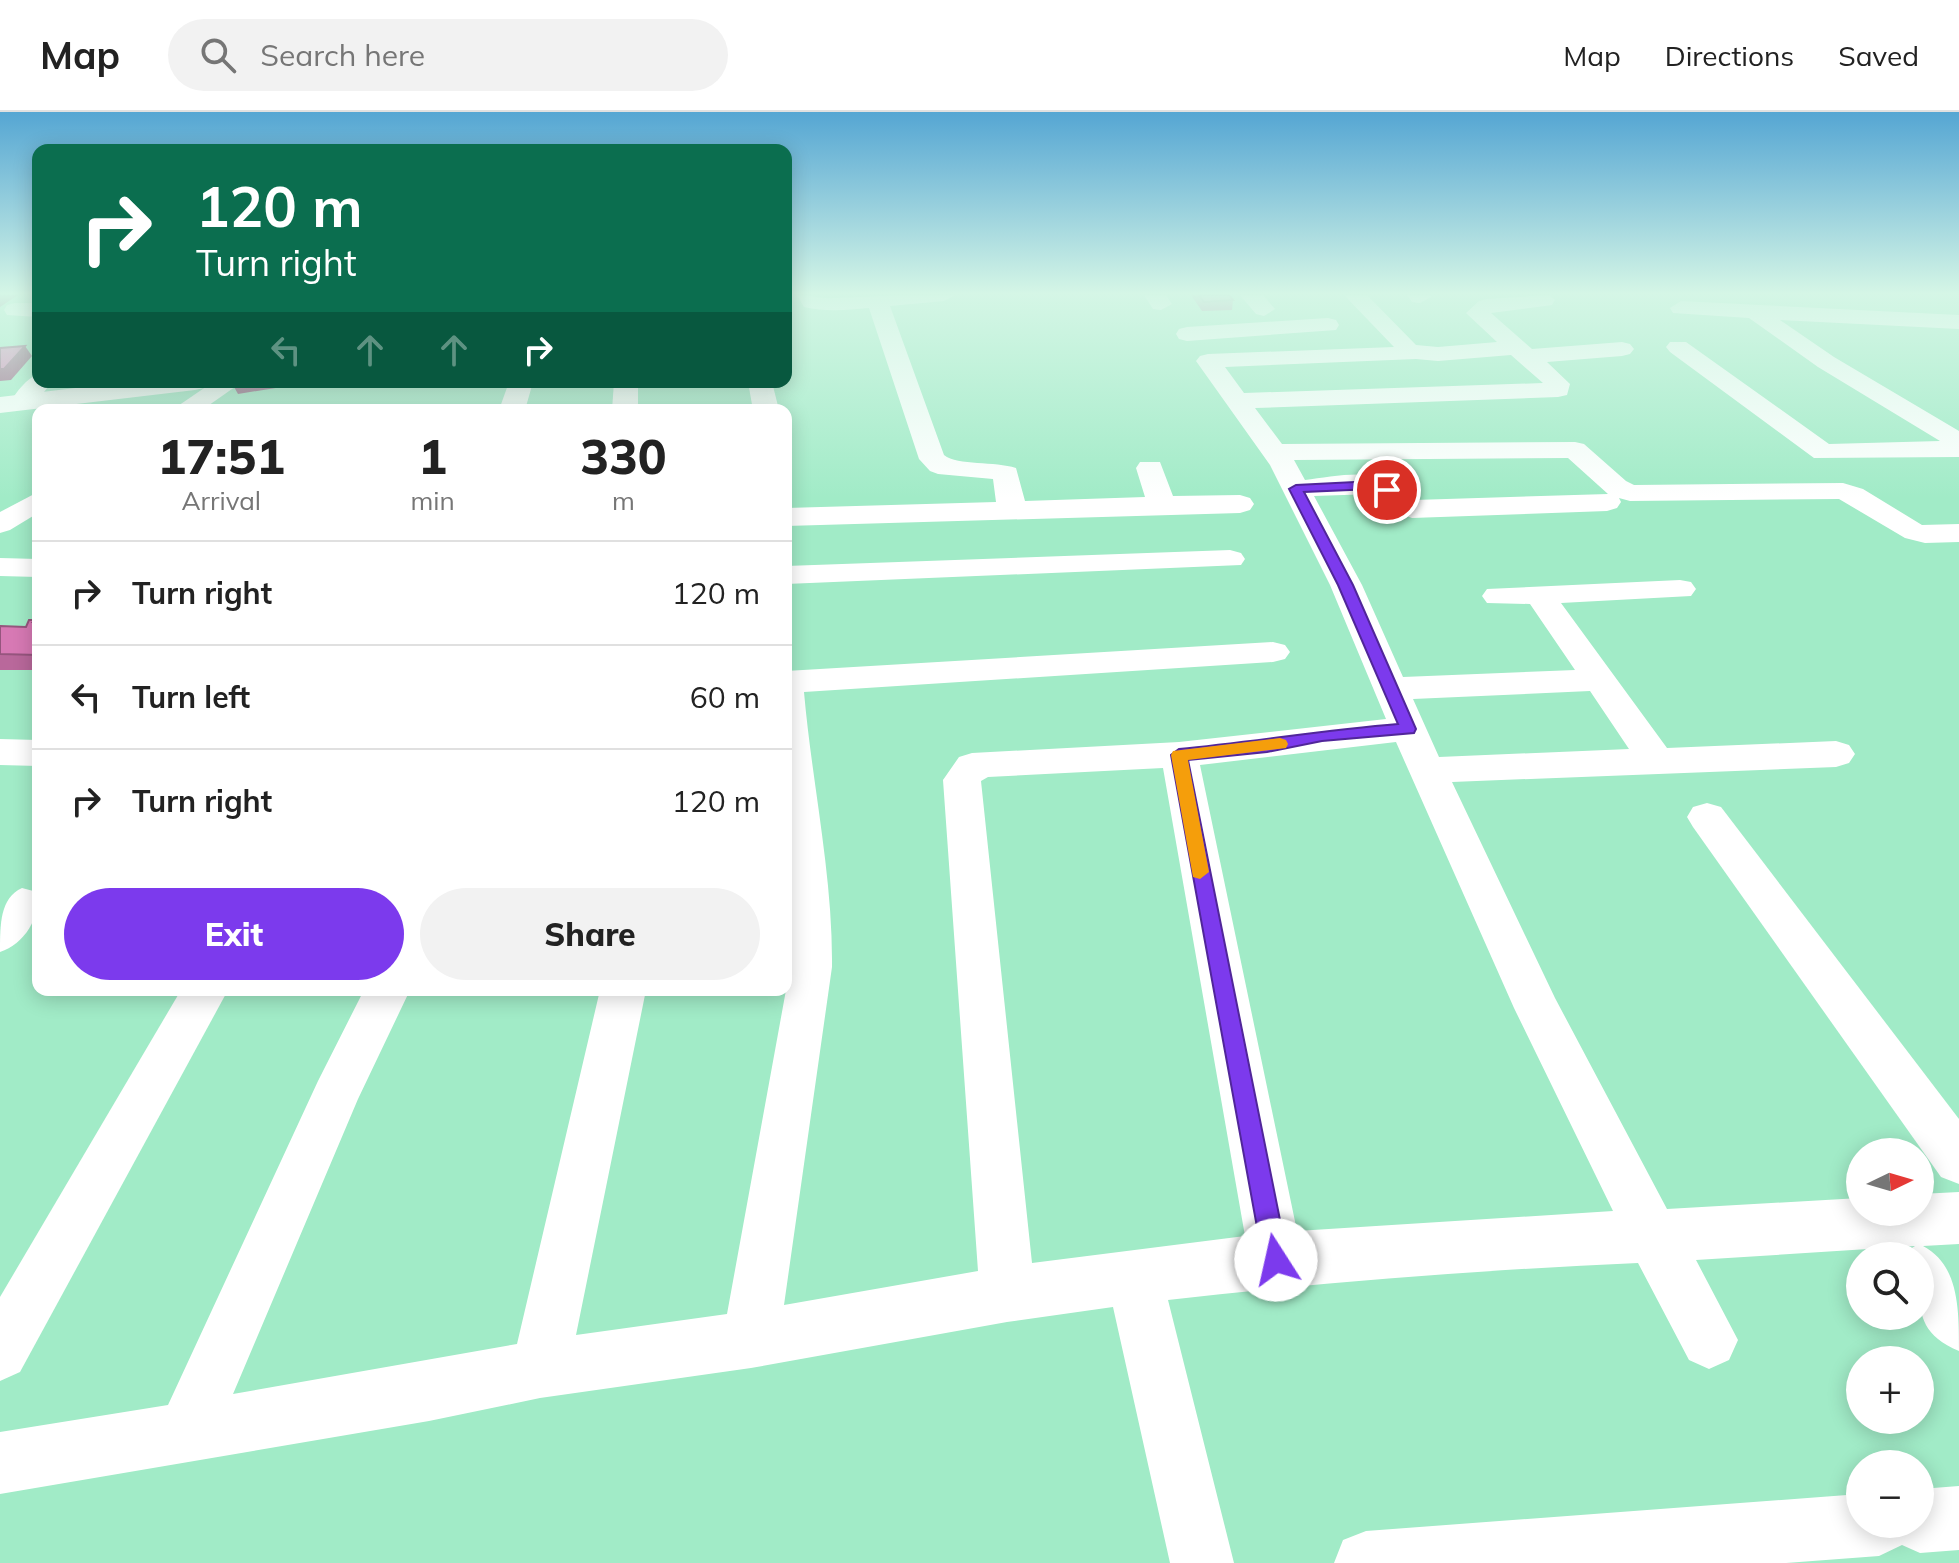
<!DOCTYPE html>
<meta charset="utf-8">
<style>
:root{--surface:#fff;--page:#f2f2f2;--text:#222;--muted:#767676;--line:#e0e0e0;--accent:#7c3aed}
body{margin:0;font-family:Mulish,sans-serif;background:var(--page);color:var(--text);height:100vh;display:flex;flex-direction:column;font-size:30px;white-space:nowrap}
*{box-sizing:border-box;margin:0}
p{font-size:26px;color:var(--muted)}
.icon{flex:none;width:44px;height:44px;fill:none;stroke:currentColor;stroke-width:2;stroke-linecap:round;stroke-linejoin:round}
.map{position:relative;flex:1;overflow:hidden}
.side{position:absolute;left:32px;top:292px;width:760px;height:592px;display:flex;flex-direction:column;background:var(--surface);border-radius:16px;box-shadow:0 4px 20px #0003}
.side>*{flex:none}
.top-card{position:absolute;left:32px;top:32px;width:760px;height:244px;border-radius:16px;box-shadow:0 4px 20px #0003;background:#0b6e4f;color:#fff;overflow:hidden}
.needle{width:52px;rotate:85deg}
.tools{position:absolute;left:1846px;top:1026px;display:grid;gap:16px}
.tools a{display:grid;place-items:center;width:88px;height:88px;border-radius:50%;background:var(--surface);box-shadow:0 4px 20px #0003;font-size:40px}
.pin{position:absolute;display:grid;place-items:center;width:68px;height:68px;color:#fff;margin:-34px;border:4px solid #fff;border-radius:50%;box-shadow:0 2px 8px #0007}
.me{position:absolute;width:88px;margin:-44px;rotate:350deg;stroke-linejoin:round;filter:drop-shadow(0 0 6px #0008)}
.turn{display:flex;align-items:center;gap:28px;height:168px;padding:0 32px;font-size:36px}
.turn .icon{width:104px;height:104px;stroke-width:2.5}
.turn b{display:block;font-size:56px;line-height:68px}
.lanes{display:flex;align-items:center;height:76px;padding:0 32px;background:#0003;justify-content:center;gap:40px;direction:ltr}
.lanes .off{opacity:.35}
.eta{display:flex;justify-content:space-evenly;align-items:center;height:136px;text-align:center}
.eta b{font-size:48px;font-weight:800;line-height:56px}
.primary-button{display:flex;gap:16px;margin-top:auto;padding:16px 32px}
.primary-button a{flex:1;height:92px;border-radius:48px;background:var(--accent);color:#fff;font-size:32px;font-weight:800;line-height:92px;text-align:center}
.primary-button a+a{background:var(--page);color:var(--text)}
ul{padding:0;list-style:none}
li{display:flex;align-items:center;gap:24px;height:104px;padding:0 32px;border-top:2px solid var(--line)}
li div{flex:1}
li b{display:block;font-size:30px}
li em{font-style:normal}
header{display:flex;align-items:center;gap:48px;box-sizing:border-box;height:112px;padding:0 40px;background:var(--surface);border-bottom:2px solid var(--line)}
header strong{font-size:38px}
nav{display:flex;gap:44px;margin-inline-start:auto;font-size:28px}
.search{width:560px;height:72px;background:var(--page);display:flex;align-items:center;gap:20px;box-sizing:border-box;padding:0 28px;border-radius:44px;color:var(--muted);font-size:30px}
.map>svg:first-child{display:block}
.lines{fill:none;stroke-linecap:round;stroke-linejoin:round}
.minor{fill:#fff;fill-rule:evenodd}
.major{fill:#fff;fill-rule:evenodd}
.wall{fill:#b9689b}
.shaded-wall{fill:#96557e}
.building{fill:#d779b4;stroke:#96557e;stroke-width:2}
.route{fill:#7c3aed;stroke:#51269a;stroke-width:2}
.slow{fill:#f59e0b}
</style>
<header>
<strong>Map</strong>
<div class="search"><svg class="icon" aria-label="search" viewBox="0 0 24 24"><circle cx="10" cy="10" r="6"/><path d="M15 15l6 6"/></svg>Search here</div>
<nav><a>Map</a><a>Directions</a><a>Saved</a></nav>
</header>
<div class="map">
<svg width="1959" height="1451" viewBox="0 0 1959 1451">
<rect width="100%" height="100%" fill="#a1ebc7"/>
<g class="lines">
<!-- minor -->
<g class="minor">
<path d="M797 183C811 183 821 187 834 186 874 184 914 183 955 183L944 189 890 194 944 343C958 354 995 349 1016 356L1025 389 1145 385 1136 356 1140 350H1160L1173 384 1240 383 1250 386 1254 392 1250 398 1240 401 786 414V396L996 390 993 367 938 362 930 359 919 347 869 196C846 198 826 200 804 195Z"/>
<polygon points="1144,183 1166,183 1172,192 1161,198 1153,197"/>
<polygon points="1240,183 1263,183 1275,197 1264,204 1256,202"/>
<path d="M1344 183H1367L1416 233 1438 235 1497 230 1466 201 1479 189 1487 187 1549 183 1555 188 1552 193 1491 201 1532 237 1622 230 1630 232 1634 237 1630 242 1622 244 1547 250 1570 272 1567 283 1558 285 1255 296 1282 332 1575 330 1584 332 1626 369 1634 373 1843 371 1863 377 1922 413 1959 412V430L1925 431 1905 426 1839 387 1630 389 1619 386 1621 390 1617 396 1607 399 1412 406 1392 399 1373 382 1314 384 1362 473 1403 565 1575 558 1530 492 1487 491 1482 484 1487 477 1680 468 1691 470 1696 477 1691 484 1561 491 1667 636 1836 629 1849 633 1855 642 1849 651 1836 655 1452 670 1555 886 1667 1097 1860 1086V1100H1920V1082L1959 1080V1132L1923 1134C1959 1153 1959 1197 1959 1239 1911 1219 1920 1189 1920 1144H1899L1915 1134 1696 1148 1738 1228 1729 1248 1709 1257 1689 1248 1638 1151C1481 1158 1324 1170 1168 1188L1234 1451H1170L1113 1195 1007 1210 751 1256 540 1286 429 1309 0 1382V1320L168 1293 318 969 364 878H410L358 987 233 1282 517 1232 600 878H646L576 1223 727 1202 786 878 790 809 786 776V559L1273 530 1285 533 1290 540 1285 547 1273 550 804 580C812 672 833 763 832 855L784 1193 978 1159 943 668 959 645 972 641 1179 630 1386 607 1330 473 1270 353 1196 249 1200 244 1208 242 1394 235ZM1511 243 1543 271 1244 281 1225 255 1416 247 1438 249ZM1568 346 1608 382 1414 388C1407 383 1402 376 1395 371 1370 356 1332 365 1305 368L1294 348ZM1590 579 1629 637 1439 645 1413 587ZM1396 630 1514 896 1613 1099 1297 1119 1200 653ZM1163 656 1245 1124 1032 1151 981 669 988 665Z"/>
<polygon points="1407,183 1429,183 1431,185 1420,191 1412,190"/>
<polygon points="1681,189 1959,203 1959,217 1780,208 1834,245 1959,319 1959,345 1814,346 1670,240 1666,235 1670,230 1686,230 1829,332 1940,329 1818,255 1749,206 1673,201 1670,196"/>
<polygon points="15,191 38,191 38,205 7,203 4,198 7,193"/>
<polygon points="1328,206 1336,208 1339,213 1336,218 1187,229 1179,227 1176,222 1179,217 1187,215"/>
<path d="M38 263V270H52L32 295H14L10 290C17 280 26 266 38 263Z"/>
<polygon points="213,270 242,270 202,298 172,298"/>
<polygon points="509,270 533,270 525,298 499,298"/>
<polygon points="614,270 638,270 638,298 612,298"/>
<polygon points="748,270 772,270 779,298 753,298"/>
<polygon points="38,380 38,401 10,418 0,421 0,400"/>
<polygon points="1230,438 1241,441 1245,447 1241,453 786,472 786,454"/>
<polygon points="0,446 38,447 38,465 0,464"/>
<polygon points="0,627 38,628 38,654 0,653"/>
<polygon points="1707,691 1721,695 1959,1007 1959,1072 1941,1065 1693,715 1687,705 1693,695"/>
<path d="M22 776 37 780C41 806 24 832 0 840 0 812 0 786 22 776Z"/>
<polygon points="181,878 228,878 20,1260 0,1269 0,1185"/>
<polygon points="1959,1374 1959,1438 1920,1441 1902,1433 1879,1444 1786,1451 1334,1451 1343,1428 1366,1419 1860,1382 1860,1412 1920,1412 1920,1377"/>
</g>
<!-- major -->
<polygon class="major" points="126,270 208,270 204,276 195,278 0,301 0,285"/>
</g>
<!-- wall -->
<g class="wall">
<polygon points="1191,183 1229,183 1233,188 1232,198 1202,199"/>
<polygon points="35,508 38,510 38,558 0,558 0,514 26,515"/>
</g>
<!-- shaded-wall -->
<g class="shaded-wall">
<polygon points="0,183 18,183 0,195"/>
<polygon points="25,234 32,244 11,268 0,269 0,257"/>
<polygon points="256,270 313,270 238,282 233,273"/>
</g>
<!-- building -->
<g class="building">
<polygon points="1199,183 1229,183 1233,188 1204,190"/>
<polygon points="25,234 4,257 0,257 0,236"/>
<polygon points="235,270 256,270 233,273"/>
<polygon points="29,508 35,508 33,510 38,510 38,543 0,542 0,514 26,515"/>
</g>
<!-- sky -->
<linearGradient id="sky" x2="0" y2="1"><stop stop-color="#55a6d3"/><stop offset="0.47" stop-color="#d5f6e6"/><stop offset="1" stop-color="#d5f6e6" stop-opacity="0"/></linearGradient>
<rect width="1959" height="386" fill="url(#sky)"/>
<!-- route -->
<path class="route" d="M1375 369 1393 378 1387 382 1373 377 1304 380 1353 473 1416 617 1414 621 1322 629 1267 640 1188 648 1288 1148 1285 1156 1276 1160 1267 1156 1263 1148 1171 643 1179 637C1252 630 1324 618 1398 612L1338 473 1289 377 1296 373Z"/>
<!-- slow -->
<polygon class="slow" points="1280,626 1286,628 1288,632 1286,636 1188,648 1209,760 1200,767 1193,765 1171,643 1173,639"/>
</svg>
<div class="tools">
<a><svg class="needle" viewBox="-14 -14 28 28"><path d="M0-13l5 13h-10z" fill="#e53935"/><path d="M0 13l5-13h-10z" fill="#767676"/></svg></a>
<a><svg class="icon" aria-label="search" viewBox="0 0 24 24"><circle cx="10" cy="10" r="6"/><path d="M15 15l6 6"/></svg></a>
<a>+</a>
<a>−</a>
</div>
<div class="pin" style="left:1387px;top:378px;background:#d93025"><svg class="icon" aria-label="arrive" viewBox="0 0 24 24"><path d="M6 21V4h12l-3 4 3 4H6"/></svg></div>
<svg class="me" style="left:1276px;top:1148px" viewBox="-20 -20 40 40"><circle r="19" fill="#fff"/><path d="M0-13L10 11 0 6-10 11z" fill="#7c3aed"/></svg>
<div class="top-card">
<div class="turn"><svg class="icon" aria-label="right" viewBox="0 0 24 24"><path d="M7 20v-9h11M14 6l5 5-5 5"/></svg><div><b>120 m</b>Turn right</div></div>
<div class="lanes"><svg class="icon off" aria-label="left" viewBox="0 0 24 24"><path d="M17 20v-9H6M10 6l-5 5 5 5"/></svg><svg class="icon off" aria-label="ahead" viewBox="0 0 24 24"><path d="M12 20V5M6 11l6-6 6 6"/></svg><svg class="icon off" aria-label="ahead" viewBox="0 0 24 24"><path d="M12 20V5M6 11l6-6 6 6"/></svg><svg class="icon" aria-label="right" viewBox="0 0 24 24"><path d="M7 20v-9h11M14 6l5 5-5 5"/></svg></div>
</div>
<section class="side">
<div class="eta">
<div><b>17:51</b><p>Arrival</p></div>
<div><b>1</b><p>min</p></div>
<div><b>330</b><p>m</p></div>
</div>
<ul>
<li><svg class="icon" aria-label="right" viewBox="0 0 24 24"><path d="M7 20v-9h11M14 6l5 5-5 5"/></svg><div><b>Turn right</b></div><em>120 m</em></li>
<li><svg class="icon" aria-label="left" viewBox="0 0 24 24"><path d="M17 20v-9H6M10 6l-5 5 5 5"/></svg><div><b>Turn left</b></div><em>60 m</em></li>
<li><svg class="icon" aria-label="right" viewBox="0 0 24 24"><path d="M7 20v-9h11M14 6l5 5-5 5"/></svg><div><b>Turn right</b></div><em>120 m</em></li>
</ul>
<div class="primary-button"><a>Exit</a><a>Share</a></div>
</section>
</div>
